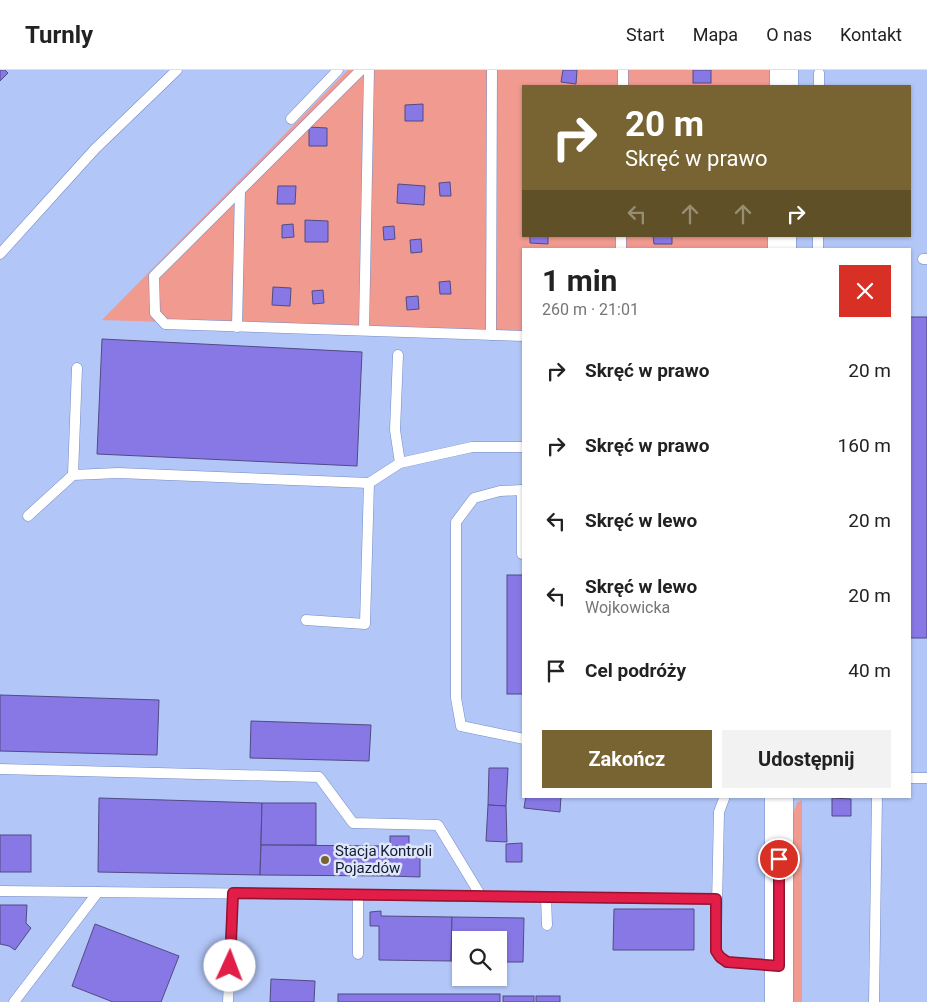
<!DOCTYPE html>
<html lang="pl">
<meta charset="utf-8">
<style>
:root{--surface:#fff;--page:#f2f2f2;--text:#222;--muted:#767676;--line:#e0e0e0;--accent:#786433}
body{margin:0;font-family:Roboto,sans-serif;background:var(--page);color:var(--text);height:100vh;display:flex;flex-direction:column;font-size:19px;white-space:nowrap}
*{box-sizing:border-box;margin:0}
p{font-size:16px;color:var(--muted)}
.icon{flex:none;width:28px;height:28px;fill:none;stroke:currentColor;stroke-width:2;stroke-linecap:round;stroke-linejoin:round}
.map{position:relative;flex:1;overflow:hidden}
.sheet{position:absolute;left:522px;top:178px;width:389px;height:550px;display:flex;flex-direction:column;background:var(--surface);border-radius:0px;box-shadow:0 1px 4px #0004}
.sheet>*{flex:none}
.banner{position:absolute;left:522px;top:15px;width:389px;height:152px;border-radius:0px;box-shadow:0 1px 4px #0004;background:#786433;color:#fff;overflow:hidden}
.tools{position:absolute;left:452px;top:861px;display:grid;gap:10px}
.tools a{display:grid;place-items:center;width:55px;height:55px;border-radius:0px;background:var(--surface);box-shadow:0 1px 4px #0004;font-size:25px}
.pin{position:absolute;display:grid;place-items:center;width:42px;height:42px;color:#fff;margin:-21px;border:2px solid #fff;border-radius:50%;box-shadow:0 1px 5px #0007}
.me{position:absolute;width:55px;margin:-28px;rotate:2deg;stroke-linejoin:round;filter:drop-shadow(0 0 4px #0008)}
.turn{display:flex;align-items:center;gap:18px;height:105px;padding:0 20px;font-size:22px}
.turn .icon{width:65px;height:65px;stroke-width:2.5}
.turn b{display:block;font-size:35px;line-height:42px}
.lanes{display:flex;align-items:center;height:48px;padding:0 20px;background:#0003;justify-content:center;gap:25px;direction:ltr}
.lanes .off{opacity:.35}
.round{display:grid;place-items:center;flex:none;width:52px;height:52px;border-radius:0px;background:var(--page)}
.overview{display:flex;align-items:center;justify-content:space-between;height:85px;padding:0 20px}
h1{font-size:30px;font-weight:700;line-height:38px}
.cta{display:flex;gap:10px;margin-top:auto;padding:10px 20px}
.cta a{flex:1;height:58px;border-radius:0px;background:var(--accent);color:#fff;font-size:20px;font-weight:700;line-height:58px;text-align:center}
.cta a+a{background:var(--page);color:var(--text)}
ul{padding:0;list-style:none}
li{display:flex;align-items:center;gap:15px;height:75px;padding:0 20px}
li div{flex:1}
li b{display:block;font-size:19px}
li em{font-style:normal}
header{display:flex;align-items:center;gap:30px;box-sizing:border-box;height:70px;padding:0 25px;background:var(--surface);border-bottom:1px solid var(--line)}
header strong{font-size:24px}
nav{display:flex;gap:28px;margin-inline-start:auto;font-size:18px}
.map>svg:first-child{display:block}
.green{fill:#f09a90}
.building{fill:#8878e6;stroke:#514b83}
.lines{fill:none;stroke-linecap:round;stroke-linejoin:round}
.lane-casing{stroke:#748bc4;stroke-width:11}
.secondary-casing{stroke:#748bc4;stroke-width:29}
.lane{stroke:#fff;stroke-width:10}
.secondary{stroke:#fff;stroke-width:28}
.route-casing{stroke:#92132f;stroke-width:12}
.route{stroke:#e11d48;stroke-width:9}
.poi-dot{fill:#786433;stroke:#dfe7fa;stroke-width:2}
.labels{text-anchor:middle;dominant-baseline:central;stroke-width:5;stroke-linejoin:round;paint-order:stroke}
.poi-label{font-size:15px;fill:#131b31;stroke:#dfe7fa;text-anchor:start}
</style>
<header>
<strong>Turnly</strong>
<nav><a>Start</a><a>Mapa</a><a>O nas</a><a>Kontakt</a></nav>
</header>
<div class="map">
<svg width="927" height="932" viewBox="0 0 927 932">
<rect width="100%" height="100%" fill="#b2c6f7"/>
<!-- green -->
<g class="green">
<polygon points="348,0 770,0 770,16 524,16 524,166 768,166 768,179 524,179 524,263 102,250"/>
<polygon points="802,730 802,932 793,932 793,744 797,733"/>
</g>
<!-- building -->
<g class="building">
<polygon points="0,0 5,0 8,3 0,11"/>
<polygon points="563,0 577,0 576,14 561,12"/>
<rect x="693" y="0" width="18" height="13"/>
<polygon points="423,34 423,51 405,51 405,35"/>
<polygon points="309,57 327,58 327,76 309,76"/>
<polygon points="450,112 451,126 440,126 439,113"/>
<polygon points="398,114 425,116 424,135 397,133"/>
<polygon points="278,116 296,116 295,134 277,134"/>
<polygon points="305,150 328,151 328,172 305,172"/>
<polygon points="293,154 294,167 282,168 282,155"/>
<polygon points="394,156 395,169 384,170 383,157"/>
<polygon points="530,166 548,166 548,174 530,173"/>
<polygon points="653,166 672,166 672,174 654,174"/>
<polygon points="421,169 422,182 411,183 410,170"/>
<polygon points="450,211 451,224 440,224 439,212"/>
<polygon points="273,217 291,218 290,236 272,235"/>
<polygon points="323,220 324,233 313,234 312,221"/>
<polygon points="418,226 419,239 407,240 406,227"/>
<rect x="910" y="247" width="17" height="321"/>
<polygon points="102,269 362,282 357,396 97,384"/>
<rect x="507" y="505" width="17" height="119"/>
<polygon points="0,625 159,630 157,685 0,681"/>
<polygon points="251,651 371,655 369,691 250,688"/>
<polygon points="489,698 508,698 506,736 488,735"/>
<polygon points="526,726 561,726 560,742 524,738"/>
<polygon points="99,728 262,733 260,805 98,802"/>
<polygon points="832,728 851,729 851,746 832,746"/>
<polygon points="262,733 316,733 316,775 261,775"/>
<polygon points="488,735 506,736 507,772 486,771"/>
<rect x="0" y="765" width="31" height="37"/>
<rect x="390" y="766" width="19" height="10"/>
<polygon points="522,773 522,792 506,792 506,774"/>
<polygon points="261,775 389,776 389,806 260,805"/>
<polygon points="389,776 420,777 420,807 389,806"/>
<polygon points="0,835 27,835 26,853 31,858 15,880 9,876 0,874"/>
<polygon points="614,839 694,839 694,880 613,880"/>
<polygon points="381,841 381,846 452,847 451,891 379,890 379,856 370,856 370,842"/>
<polygon points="452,847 524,848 523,892 499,892 499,870 461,870 461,891 451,891"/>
<polygon points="95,854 179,886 161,932 113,932 72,916"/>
<polygon points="271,909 315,911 314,932 270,932"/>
<rect x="338" y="924" width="162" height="8"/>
<rect x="503" y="926" width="31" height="6"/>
<rect x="536" y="926" width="24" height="6"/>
</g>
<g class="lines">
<defs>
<g id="lane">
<polyline points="361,0 154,206 155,243 165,254 524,266"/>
<polyline points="623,16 623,0"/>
<polyline points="819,16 819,3"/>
<polyline points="291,49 338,0"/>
<polyline points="621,179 621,166"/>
<polyline points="818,179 818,166"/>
<polyline points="0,184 95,79 177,0"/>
<polyline points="923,189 927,189"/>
<polyline points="237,257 240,120"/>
<polyline points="364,260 369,0"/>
<polyline points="491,265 492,0"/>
<polyline points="398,285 395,360 400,393"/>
<polyline points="73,405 77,298"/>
<polyline points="524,423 522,420 500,421 474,428 456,452 456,628 461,656 524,669"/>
<polyline points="28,446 73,405 118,403 369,413 400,393 472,377 524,377"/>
<polyline points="522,484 522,420"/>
<polyline points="306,550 365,554 369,413"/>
<polyline points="0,699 319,707 353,753 438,755 481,826"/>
<polyline points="910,708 927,708"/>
<polyline points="725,726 719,742 716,881 720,887 727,892 779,896"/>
<polyline points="0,821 716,829"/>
<polyline points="358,825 358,884"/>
<polyline points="546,827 547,855"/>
<polyline points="14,932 98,822"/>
<polyline points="228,932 233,823"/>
<polyline points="874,932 877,726"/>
</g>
<g id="secondary">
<polyline points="784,16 784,0"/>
<polyline points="782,179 782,166"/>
<polyline points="779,932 779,726"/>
</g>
</defs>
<!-- lane casing -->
<use href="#lane" class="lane-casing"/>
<!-- secondary casing -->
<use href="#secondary" class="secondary-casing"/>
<!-- lane -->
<use href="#lane" class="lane"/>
<!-- secondary -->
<use href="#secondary" class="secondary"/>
</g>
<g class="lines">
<defs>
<polyline id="route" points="230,896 233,823 716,829 716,881 720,887 727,892 779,896 779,789"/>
</defs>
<!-- route casing -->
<use href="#route" class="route-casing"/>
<!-- route -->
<use href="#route" class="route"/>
</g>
<!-- markers -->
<circle class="poi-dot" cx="325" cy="790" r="5"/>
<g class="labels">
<!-- poi labels -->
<g class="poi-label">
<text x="335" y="781">Stacja Kontroli<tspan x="335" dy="17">Pojazdów</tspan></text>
</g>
</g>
</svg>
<div class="tools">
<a><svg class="icon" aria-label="search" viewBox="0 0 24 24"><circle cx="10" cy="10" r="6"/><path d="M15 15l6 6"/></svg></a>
</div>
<div class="pin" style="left:779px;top:789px;background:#d93025"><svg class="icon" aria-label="arrive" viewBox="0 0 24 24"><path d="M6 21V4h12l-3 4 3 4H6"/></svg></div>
<svg class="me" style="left:230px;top:896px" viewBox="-20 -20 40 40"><circle r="19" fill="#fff"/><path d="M0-13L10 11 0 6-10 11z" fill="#e11d48"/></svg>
<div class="banner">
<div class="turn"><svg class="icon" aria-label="right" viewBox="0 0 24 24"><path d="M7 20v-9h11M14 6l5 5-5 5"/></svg><div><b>20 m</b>Skręć w prawo</div></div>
<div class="lanes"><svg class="icon off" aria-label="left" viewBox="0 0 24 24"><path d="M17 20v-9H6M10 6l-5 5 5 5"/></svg><svg class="icon off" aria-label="ahead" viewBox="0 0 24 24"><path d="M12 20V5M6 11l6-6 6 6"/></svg><svg class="icon off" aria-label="ahead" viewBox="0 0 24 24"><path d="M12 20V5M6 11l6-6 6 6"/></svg><svg class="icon" aria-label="right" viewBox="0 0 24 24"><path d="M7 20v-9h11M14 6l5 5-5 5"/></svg></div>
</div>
<section class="sheet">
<div class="overview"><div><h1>1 min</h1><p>260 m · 21:01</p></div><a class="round" style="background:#d93025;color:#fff"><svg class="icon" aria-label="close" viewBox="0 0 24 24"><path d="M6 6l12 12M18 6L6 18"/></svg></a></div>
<ul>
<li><svg class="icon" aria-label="right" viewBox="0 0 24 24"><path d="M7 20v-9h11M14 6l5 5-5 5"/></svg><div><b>Skręć w prawo</b></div><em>20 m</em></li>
<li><svg class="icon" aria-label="right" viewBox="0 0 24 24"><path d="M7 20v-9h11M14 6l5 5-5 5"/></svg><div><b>Skręć w prawo</b></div><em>160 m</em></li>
<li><svg class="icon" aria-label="left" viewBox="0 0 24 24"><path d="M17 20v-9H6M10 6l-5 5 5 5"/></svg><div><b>Skręć w lewo</b></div><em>20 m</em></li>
<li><svg class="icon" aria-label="left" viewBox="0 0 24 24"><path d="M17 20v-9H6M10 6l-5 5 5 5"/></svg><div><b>Skręć w lewo</b><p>Wojkowicka</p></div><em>20 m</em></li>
<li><svg class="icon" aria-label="arrive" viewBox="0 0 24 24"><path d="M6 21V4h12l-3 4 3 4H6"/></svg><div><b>Cel podróży</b></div><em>40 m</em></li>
</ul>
<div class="cta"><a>Zakończ</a><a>Udostępnij</a></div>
</section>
</div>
